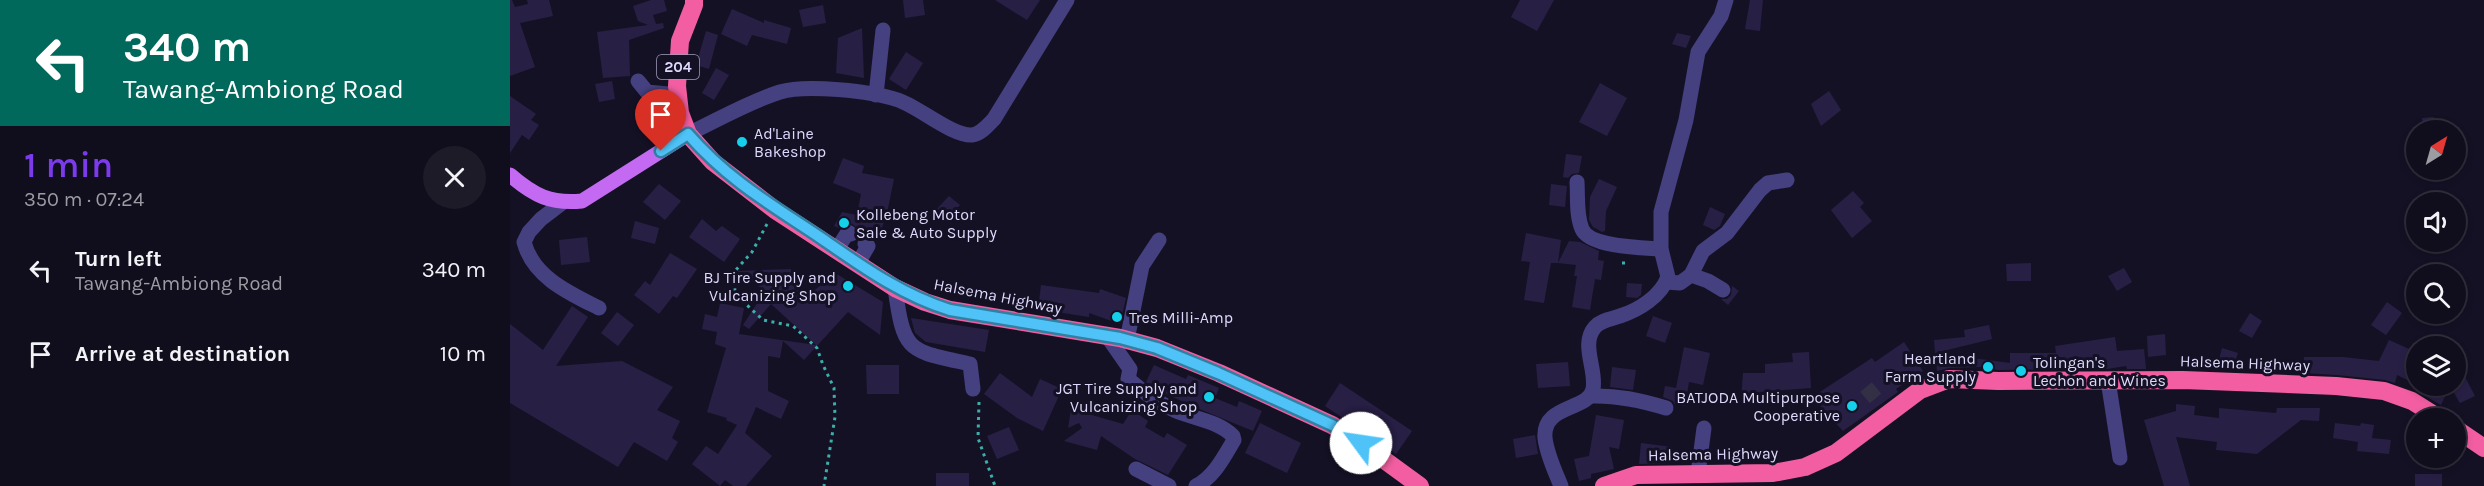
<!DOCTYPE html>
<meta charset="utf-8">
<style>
:root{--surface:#100d1c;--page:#1e1b29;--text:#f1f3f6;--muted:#9c9ca3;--line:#302d3b;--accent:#7c3aed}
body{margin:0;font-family:Karla,sans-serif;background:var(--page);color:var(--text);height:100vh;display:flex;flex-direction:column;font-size:22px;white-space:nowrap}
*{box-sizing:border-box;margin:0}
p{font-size:20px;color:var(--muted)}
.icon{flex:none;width:33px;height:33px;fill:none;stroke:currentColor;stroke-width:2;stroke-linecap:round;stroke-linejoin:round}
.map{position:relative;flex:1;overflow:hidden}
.side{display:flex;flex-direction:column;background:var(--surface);width:510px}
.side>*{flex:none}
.top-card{background:#00695c;color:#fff;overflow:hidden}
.needle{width:39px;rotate:37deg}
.tools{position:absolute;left:1896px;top:120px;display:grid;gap:12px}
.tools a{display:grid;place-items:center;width:60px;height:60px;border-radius:50%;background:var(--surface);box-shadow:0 3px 9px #0003,0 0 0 2px var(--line);font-size:30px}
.pin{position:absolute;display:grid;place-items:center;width:51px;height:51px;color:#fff;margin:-62px -26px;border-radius:50% 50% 50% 0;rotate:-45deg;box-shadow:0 0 6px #0007}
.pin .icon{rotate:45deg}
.me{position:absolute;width:66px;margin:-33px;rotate:301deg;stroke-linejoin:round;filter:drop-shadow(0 0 4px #0008)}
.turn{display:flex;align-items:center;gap:21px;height:126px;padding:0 24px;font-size:27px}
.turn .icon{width:78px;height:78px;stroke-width:2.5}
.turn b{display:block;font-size:42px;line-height:51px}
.round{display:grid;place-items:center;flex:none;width:63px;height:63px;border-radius:32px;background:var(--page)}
.headline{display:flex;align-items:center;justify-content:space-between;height:102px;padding:0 24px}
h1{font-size:36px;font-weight:600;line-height:45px;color:var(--accent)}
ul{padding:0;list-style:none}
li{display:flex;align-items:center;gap:18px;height:84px;padding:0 24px}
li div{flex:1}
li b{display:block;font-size:22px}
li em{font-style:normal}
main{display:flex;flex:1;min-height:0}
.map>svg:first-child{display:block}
.building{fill:#281f45}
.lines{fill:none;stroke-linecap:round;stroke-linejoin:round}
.minor-tunnel{stroke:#332f45;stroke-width:15;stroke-dasharray:15 8;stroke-linecap:butt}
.path{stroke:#3aafab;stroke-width:3;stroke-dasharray:3 4.5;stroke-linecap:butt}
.minor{stroke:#454080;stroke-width:15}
.major{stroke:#c369f2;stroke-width:15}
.highway{stroke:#f25ea1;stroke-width:18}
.route-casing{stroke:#337fa1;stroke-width:15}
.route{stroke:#4fc3f7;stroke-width:10}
.poi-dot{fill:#15d0eb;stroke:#151125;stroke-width:2}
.labels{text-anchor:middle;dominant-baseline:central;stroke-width:6;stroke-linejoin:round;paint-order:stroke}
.shield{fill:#151125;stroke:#a29dbc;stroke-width:1.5}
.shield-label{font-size:15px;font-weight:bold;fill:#ded9fc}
.poi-label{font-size:16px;fill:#ded9fc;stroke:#151125;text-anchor:start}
.street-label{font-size:16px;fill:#ded9fc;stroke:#151125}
</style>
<main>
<section class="side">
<div class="top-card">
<div class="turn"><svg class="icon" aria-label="left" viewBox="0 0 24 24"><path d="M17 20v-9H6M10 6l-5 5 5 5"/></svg><div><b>340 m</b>Tawang-Ambiong Road</div></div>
</div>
<div class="headline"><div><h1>1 min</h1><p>350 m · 07:24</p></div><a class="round"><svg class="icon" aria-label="close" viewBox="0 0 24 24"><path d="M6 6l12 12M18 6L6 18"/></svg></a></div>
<ul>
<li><svg class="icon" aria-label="left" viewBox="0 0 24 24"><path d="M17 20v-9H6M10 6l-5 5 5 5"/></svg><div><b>Turn left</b><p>Tawang-Ambiong Road</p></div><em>340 m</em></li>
<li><svg class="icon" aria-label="arrive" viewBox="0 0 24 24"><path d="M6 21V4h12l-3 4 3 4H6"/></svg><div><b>Arrive at destination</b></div><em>10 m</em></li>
</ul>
</section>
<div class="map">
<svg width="1974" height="486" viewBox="0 0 1974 486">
<rect width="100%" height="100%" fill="#151125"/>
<!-- building -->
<g class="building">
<polygon points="0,0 2,0 5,7 18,4 17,0 39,0 43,16 10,23 25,67 0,76"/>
<polygon points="141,0 154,0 157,11 143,15 146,24 153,23 154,28 119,40 120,76 93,78 87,32 138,25 128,21 123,6"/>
<polygon points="393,0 413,0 415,15 395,18"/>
<polygon points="485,0 530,0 517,20"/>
<polygon points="1010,0 1044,0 1027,31 1001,17"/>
<polygon points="1240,0 1253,0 1250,31 1235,29"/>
<polygon points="313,5 316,23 293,27 289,10"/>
<polygon points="222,9 254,23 254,20 281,28 277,44 242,35 237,46 211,34"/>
<polygon points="352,28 354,78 326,73 328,38"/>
<polygon points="196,31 208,35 199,69 186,65"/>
<polygon points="1167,33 1181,36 1176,48 1162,44"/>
<polygon points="396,52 413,63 396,90 379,79"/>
<polygon points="206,68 219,75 204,100 192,93"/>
<polygon points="102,81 105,99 89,102 85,84"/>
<polygon points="1090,83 1117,98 1097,136 1069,122"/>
<polygon points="1319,91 1331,110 1311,126 1301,104"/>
<polygon points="0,96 26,114 21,120 29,125 19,140 12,135 0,153"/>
<polygon points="1924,117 1924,130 1913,130 1912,118"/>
<polygon points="1056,154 1072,156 1069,173 1062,174 1058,178 1053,177"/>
<polygon points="333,158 354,166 352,173 384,179 377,213 368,239 356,234 351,235 349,229 339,222 333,224 329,228 324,226 332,212 347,215 351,194 323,183"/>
<polygon points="1089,179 1107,187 1096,211 1095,231 1092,232 1083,227 1079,220 1080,197"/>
<polygon points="149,184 171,201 155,220 133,202"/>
<polygon points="1041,184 1057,186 1055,207 1039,205"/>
<polygon points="1343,191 1354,203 1350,207 1362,221 1342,238 1321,210"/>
<polygon points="439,196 450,205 435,222 424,212"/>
<polygon points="1200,207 1215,214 1210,226 1204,230 1193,225"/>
<polygon points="192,219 206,231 212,226 230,239 214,262 179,237"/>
<polygon points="125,221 149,228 145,244 121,238"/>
<polygon points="1016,233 1051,240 1048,263 1041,263 1034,303 1014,300 1020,262 1011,261"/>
<polygon points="77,237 80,262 51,265 49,240"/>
<polygon points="1059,241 1070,242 1089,251 1088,260 1094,261 1091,280 1085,279 1080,310 1062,307 1067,276 1064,276 1066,265 1048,263"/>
<polygon points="160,253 187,269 167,298 163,296 149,314 124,295 135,281 140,285"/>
<polygon points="1521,263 1521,281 1497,281 1496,264"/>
<polygon points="1614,268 1622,282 1607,291 1598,276"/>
<polygon points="281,269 281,277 300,294 325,273 373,302 370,335 338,312 294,360 273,341 270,358 258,356 258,391 279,401 271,419 246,407 235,433 262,456 236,486 223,486 215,480 210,486 182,464 196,446 208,454 227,425 216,420 217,418 197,412 216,348 205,344 207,332 192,329 195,314 207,317 210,303 234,308 229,334 306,345 261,304 239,329 233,325 255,291 227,271"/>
<polygon points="1117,283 1132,284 1131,295 1127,298 1116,297"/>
<polygon points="531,285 589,293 590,289 616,298 610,324 579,313 579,317 528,309"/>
<polygon points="1222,286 1229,291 1218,305 1211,299 1217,299 1221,295"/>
<polygon points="1877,302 1892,313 1876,335 1861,325"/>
<polygon points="62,306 78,317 46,366 112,361 163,387 147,410 170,421 162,438 168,442 157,461 124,442 108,467 0,403 0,324 33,350"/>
<polygon points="107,312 124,325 108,346 91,333"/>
<polygon points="1740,313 1752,321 1742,338 1729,331"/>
<polygon points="1143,316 1162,323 1155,343 1136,336"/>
<polygon points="401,318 479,330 475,352 416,342 405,333"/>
<polygon points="1479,325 1482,339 1425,353 1424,340 1455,337 1454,330"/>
<polygon points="1655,334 1656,355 1638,357 1637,336"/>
<polygon points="1605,337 1607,351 1634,349 1636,369 1617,369 1616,366 1597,369 1589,369 1588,367 1570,369 1488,370 1470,367 1439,368 1427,371 1425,353 1500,363 1500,353 1546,353 1545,346"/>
<polygon points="1879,340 1906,352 1906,384 1887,375 1885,383 1875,380 1827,375 1793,373 1794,357 1833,357 1869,361"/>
<polygon points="1394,342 1413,371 1386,389 1388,392 1333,431 1302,397 1362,358 1365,362"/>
<polygon points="1174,347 1200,353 1193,385 1179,382 1175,406 1165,405 1163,401 1153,397 1155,386 1166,388"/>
<polygon points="1712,348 1728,353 1724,365 1709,360"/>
<polygon points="1299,352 1301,388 1250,392 1249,400 1231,399 1233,373 1255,373 1255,364 1283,362 1282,353"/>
<polygon points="1946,360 1965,396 1950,403 1940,386 1946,386"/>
<polygon points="1058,362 1060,386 1028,388 1026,364"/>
<polygon points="356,365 389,365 389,394 357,394"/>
<polygon points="644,365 676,379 678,375 709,388 705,398 727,407 729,401 752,411 743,431 682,406 646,389 636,382"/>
<polygon points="1102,367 1126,370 1123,390 1100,387"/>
<polygon points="490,373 522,397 530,379 552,389 533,431 507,418 474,394"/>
<polygon points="830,383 902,431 886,454 815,406"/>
<polygon points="1916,386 1940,386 1931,405 1912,394"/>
<polygon points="1666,404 1685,406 1684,415 1709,418 1709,408 1766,413 1767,408 1810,408 1809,421 1791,420 1747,454 1706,450 1707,442 1666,437 1680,486 1654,486 1634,420 1666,411"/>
<polygon points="561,409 613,424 622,410 638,421 635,427 654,438 657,433 677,445 658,475 625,459 591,436 587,450 554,441 572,428 569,423 558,428"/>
<polygon points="1086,415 1114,420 1109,449 1099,447 1104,469 1081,474 1081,478 1069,481 1064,459 1079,456"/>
<polygon points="750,423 791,443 777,473 735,453"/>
<polygon points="1825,423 1850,426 1851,423 1864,425 1862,438 1881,440 1879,454 1847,451 1848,442 1823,438"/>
<polygon points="499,427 509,450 487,459 477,436"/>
<polygon points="1025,435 1028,454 1006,458 1003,439"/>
<polygon points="1131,443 1162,447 1160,463 1129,464"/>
<rect x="426" y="473" width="33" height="13"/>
<rect x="1905" y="474" width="27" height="12"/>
</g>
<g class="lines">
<!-- minor-tunnel -->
<polyline class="minor-tunnel" points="1356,387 1370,404"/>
<!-- path -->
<g class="path">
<polyline points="257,224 242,252 224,272 225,294 253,320 283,326 307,348 313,365 324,388 325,417 314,486"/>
<polyline points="1112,263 1119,263"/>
<polyline points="469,402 468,438 485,486"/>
</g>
<!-- minor -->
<g class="minor">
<polyline points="128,81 137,92 168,95"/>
<polyline points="366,95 373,30"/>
<path d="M178 134C208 120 238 102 270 92 296 84 361 91 388 100 409 107 442 136 462 135 471 134 478 125 484 119L557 0"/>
<path d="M1067 182C1068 197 1066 215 1072 229 1079 247 1134 248 1151 249"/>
<path d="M52 203 31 219 19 232 14 242C23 277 59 293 89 308"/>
<polyline points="327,249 338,232 341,234"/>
<polyline points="348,263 358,246 355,244"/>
<polyline points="1181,275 1193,251 1217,233 1250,190 1258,183 1277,180"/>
<polyline points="1156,282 1170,283 1181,275 1198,281 1213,290"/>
<path d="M385 288C394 354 398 350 460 364L463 389"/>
<path d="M597 336 620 369 618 379C633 392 648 403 666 411 685 419 708 421 723 436L724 440C714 457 704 477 686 486"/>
<polyline points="617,340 632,266 649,240"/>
<polyline points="1598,380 1610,458"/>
<path d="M1080 396C1107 395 1130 400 1156 408"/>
<polyline points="626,469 659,486"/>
<polyline points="1188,474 1194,428"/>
<path d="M1051 486C1045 471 1037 455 1035 438 1032 404 1079 411 1083 389 1087 370 1070 344 1085 327 1091 320 1102 319 1110 316 1129 310 1151 296 1158 277L1151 249V212L1176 120 1188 52 1211 16 1216 0"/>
</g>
<!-- major -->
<path class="major" d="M0 175C24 196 41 204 72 201L178 134"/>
<!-- highway -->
<g class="highway">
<polyline points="184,0 184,5 170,41 167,86 170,113 178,134 203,162 265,210 385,288 415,302 440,310 610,338 647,348 709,373 822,425 851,443 910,486"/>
<polyline points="1946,429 1974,448"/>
<polyline points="1094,486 1126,475 1263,473 1295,467 1326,453 1410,390 1439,379 1488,381 1673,380 1826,386 1874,391 1902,401 1929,418"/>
</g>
</g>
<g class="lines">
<defs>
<path id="route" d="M151 151 178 134C217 179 260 204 308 236 350 265 391 295 440 310L610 338 647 348 708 373 822 425 851 443"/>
</defs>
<!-- route casing -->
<use href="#route" class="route-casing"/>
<!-- route -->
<use href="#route" class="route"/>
</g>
<!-- markers -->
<g class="poi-dot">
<circle cx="232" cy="142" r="6"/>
<circle cx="334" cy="223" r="6"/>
<circle cx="338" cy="286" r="6"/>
<circle cx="607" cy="317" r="6"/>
<circle cx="1478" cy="367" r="6"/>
<circle cx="1511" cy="371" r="6"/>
<circle cx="699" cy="397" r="6"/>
<circle cx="1342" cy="406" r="6"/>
</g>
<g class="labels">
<!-- shield labels -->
<rect class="shield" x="147" y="55" width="42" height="24" rx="4.5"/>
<g class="shield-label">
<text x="168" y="67">204</text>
</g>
<!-- poi labels -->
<g class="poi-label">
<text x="244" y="133">Ad'Laine<tspan x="244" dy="18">Bakeshop</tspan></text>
<text x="346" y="214">Kollebeng Motor<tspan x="346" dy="18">Sale &amp; Auto Supply</tspan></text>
<text x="326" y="277" text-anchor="end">BJ Tire Supply and<tspan x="326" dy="18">Vulcanizing Shop</tspan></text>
<text x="619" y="317">Tres Milli-Amp</text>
<text x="1466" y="358" text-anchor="end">Heartland<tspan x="1466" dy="18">Farm Supply</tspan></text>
<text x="1523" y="362">Tolingan's<tspan x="1523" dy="18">Lechon and Wines</tspan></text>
<text x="687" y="388" text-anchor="end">JGT Tire Supply and<tspan x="687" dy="18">Vulcanizing Shop</tspan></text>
<text x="1330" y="397" text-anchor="end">BATJODA Multipurpose<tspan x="1330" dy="18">Cooperative</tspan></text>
</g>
<!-- street labels -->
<g class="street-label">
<text transform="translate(488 296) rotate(11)">Halsema Highway</text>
<text transform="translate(1735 363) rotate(2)">Halsema Highway</text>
<text transform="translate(1203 454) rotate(-1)">Halsema Highway</text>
</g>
</g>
</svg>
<div class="tools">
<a><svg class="needle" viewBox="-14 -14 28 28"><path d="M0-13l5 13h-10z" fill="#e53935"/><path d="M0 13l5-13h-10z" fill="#9c9ca3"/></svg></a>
<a><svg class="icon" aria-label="sound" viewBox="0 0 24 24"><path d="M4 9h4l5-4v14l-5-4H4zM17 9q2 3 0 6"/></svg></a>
<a><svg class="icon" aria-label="search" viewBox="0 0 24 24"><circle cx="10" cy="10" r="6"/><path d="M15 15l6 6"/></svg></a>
<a><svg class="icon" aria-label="layers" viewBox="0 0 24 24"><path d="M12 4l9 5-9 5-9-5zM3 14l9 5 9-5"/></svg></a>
<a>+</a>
</div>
<div class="pin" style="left:151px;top:151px;background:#d93025"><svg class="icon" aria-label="arrive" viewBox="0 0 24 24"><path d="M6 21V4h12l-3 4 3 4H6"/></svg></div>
<svg class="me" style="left:851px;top:443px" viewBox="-20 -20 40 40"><circle r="19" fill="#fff"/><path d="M0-13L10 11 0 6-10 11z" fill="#4fc3f7"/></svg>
</div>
</main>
